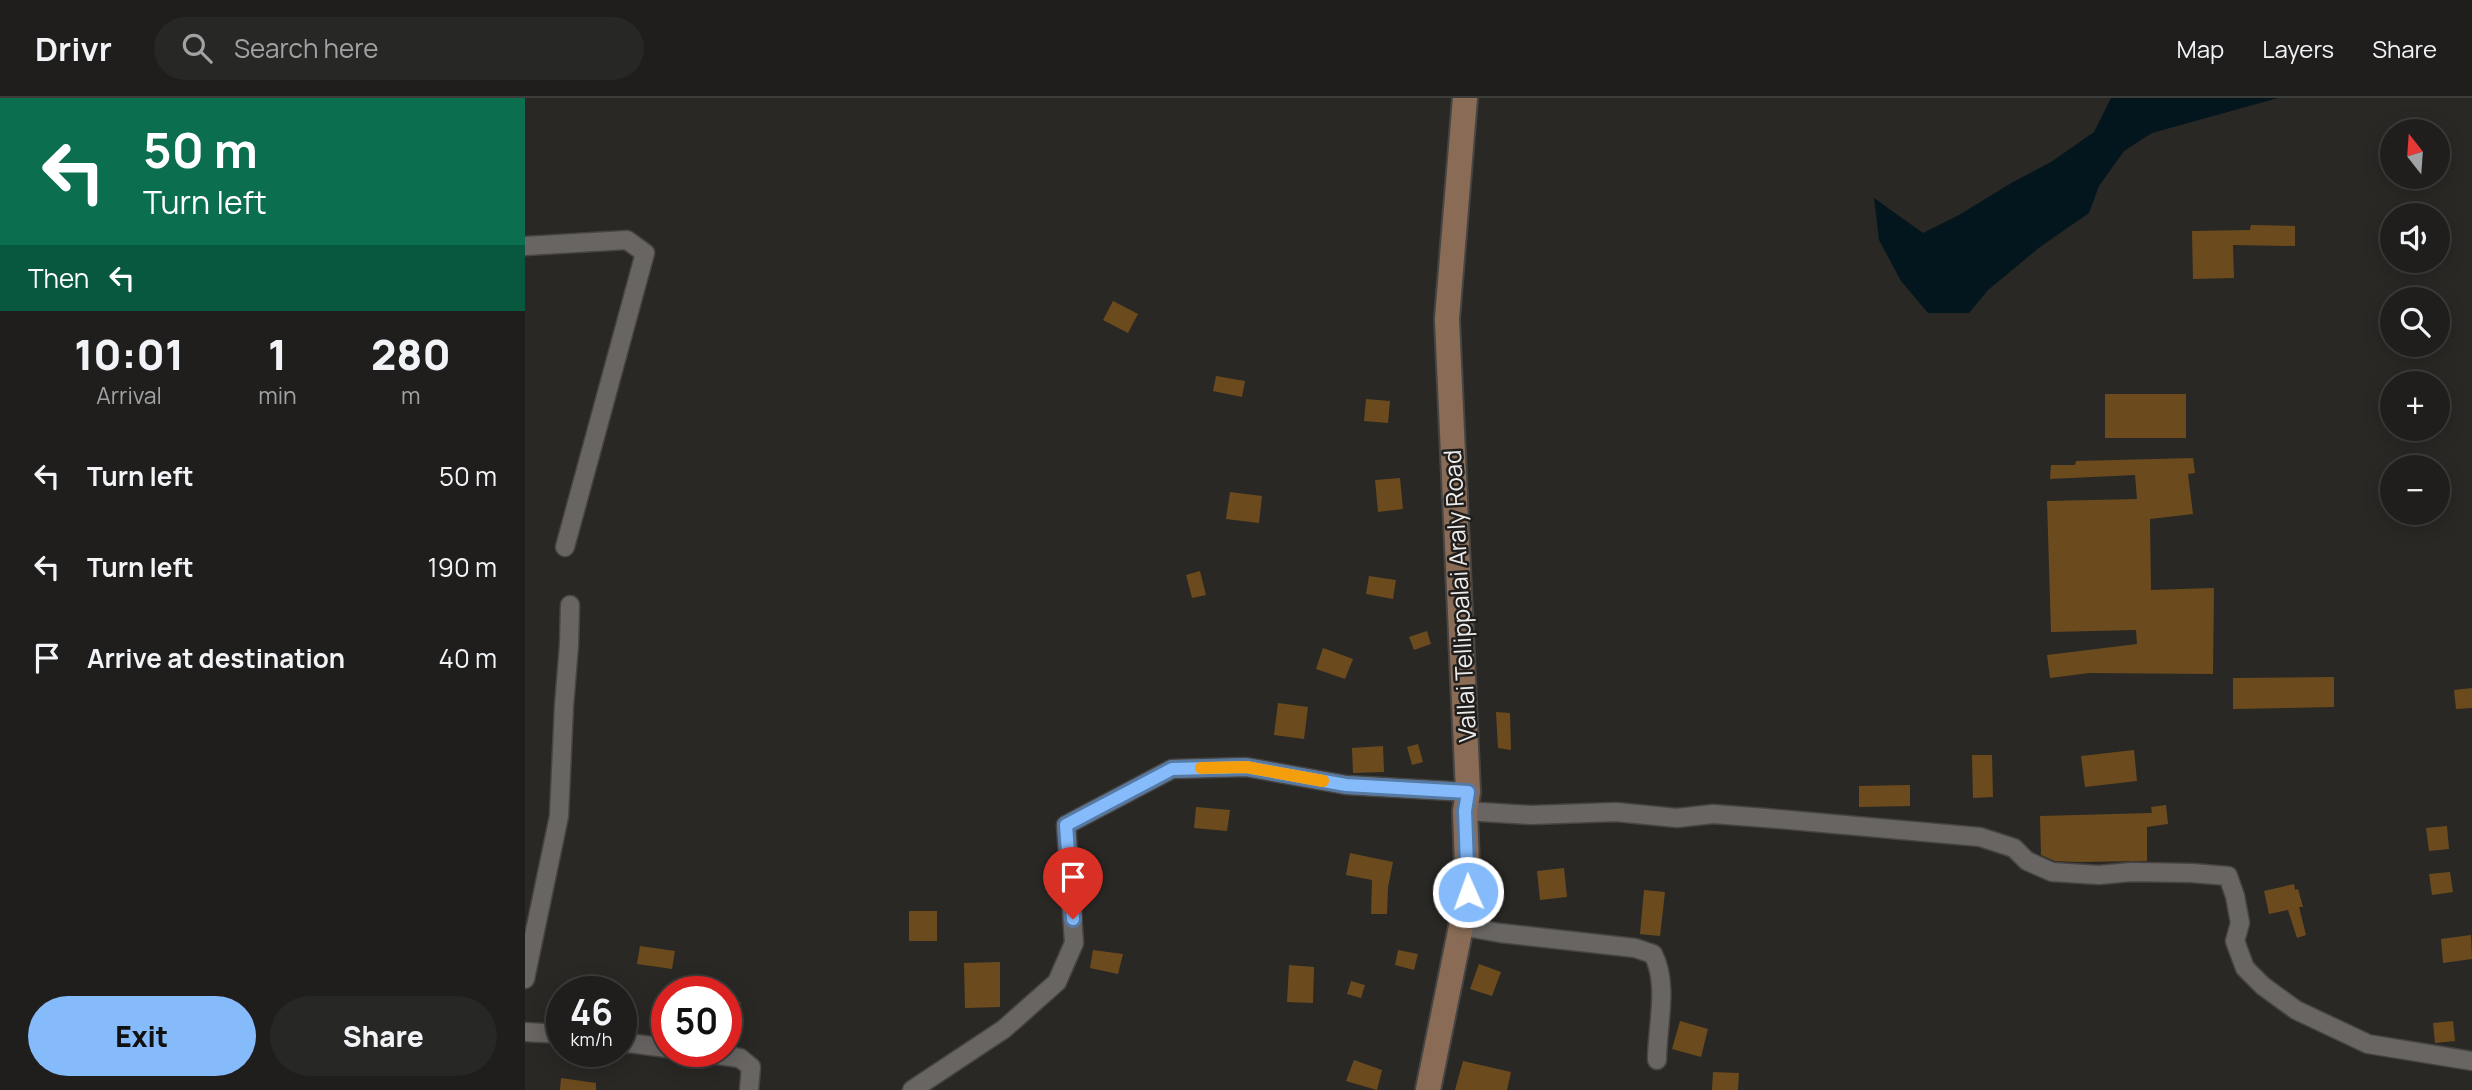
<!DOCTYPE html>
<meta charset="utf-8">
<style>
:root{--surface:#1f1e1c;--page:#272725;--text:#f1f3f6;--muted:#a1a2a3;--line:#3c3c3b;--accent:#85bbfb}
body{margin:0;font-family:Manrope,sans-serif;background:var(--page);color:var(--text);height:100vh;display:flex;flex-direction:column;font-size:26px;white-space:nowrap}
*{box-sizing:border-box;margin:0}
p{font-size:23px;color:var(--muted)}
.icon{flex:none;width:38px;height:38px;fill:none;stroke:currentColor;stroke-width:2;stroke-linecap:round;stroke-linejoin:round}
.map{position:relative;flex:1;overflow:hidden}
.details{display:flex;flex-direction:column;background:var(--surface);width:525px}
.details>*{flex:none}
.guide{background:#0b6e4f;color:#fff;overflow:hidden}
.needle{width:46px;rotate:343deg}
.buttons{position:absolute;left:1855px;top:21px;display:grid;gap:14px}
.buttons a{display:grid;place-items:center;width:70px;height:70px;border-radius:50%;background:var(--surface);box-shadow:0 4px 18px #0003,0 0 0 2px var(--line);font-size:35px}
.speed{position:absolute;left:21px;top:878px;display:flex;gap:14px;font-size:35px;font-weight:700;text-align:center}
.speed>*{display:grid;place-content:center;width:91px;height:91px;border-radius:50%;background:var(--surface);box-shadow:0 4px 18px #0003,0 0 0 2px var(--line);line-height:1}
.speed small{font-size:18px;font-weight:400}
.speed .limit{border:10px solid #d22;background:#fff;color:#111}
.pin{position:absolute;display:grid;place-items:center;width:60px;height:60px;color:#fff;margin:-72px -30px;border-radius:50% 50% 50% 0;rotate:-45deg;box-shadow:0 0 7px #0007}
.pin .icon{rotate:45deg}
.me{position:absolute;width:77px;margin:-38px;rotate:358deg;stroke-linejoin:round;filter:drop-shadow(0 0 5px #0008)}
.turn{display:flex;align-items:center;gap:24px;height:147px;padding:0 28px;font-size:32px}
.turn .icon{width:91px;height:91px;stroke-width:2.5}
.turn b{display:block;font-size:49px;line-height:60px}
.then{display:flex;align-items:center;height:66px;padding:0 28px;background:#0003;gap:14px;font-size:26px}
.eta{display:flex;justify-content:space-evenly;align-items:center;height:119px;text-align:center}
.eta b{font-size:42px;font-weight:800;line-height:49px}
.cta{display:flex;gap:14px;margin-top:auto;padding:14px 28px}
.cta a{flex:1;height:80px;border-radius:42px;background:var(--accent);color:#111;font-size:28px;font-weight:800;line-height:80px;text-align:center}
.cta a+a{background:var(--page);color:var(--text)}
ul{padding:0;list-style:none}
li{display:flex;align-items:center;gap:21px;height:91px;padding:0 28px}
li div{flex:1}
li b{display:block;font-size:26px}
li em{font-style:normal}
header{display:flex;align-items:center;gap:42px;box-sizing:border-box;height:98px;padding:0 35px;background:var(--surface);border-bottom:2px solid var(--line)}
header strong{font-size:33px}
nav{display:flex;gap:38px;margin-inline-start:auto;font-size:24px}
.search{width:490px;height:63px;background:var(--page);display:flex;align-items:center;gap:18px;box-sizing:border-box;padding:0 24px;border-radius:38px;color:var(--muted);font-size:26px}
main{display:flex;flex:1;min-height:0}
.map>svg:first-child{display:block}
.water{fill:#03161d}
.building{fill:#6b4b1d}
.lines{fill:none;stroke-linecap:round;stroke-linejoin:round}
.minor-casing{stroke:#474543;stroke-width:21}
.secondary-casing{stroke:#474543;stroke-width:28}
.minor{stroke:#686563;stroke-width:18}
.secondary{stroke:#8a6c56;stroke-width:24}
.route-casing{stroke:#567aa3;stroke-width:18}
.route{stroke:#85bbfb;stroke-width:12}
.slow{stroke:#f59e0b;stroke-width:12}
.labels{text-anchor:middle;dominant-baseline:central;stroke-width:5;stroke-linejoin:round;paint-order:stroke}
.street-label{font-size:24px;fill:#eeedeb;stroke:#201e1c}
</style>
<header>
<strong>Drivr</strong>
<div class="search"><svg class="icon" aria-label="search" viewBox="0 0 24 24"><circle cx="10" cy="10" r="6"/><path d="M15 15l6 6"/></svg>Search here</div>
<nav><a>Map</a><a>Layers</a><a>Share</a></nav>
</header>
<main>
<section class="details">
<div class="guide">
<div class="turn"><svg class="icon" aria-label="left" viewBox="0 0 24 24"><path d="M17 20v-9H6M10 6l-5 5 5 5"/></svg><div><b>50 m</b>Turn left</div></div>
<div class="then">Then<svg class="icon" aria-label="left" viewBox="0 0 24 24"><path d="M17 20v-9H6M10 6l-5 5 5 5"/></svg></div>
</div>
<div class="eta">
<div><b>10:01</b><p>Arrival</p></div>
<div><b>1</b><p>min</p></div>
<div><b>280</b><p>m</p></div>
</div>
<ul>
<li><svg class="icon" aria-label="left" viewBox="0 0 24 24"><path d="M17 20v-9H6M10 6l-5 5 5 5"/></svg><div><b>Turn left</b></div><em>50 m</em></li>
<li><svg class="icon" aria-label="left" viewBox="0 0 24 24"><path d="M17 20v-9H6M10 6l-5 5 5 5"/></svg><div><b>Turn left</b></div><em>190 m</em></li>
<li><svg class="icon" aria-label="arrive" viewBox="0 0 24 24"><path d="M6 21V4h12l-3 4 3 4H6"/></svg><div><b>Arrive at destination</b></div><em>40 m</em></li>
</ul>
<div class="cta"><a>Exit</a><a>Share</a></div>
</section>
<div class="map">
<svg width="1947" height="992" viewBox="0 0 1947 992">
<rect width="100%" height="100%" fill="#292825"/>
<!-- water -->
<polygon class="water" points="1586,0 1753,0 1627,35 1599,53 1574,88 1564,115 1515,149 1463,192 1444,215 1403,215 1376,183 1354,142 1349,100 1398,135 1434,117 1488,84 1526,64 1569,34"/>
<!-- building -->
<g class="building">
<polygon points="1726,127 1770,128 1770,148 1708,147 1709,180 1668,181 1667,133 1725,132"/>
<polygon points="588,203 613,216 603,235 578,222"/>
<polygon points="691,278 720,283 717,299 688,293"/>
<rect x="1580" y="296" width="81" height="44"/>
<polygon points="841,301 865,303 863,325 839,323"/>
<polygon points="1668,360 1670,375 1663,376 1668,416 1625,421 1626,492 1689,490 1688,576 1564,575 1525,580 1522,557 1612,546 1611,532 1526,534 1522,403 1612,401 1610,377 1525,381 1526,367 1550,367 1551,363"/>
<polygon points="875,380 878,411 853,414 850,382"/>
<polygon points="705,394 737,398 734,425 701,421"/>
<polygon points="675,473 681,497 667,500 661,477"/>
<polygon points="844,478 871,482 868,501 841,496"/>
<polygon points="902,533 906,546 889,552 884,539"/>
<polygon points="798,550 828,561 820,581 791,571"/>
<polygon points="1809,579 1809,609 1708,611 1708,580"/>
<polygon points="1947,590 1947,610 1931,611 1929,592"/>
<polygon points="753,605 783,609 779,641 749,637"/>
<polygon points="971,614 985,615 986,652 973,650"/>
<polygon points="893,646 898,664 887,667 882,649"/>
<polygon points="858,648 859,674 828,675 827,650"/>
<polygon points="1609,652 1612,683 1560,689 1556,658"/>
<polygon points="1447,657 1467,657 1468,699 1448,700"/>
<polygon points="1385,687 1385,708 1334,709 1334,688"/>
<polygon points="1641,707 1643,726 1622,729 1622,763 1551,764 1530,763 1516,757 1515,718 1627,715 1626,709"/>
<polygon points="671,709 705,712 702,733 669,730"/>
<polygon points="1922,728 1924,751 1904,753 1901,730"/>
<polygon points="825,755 868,764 863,789 862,816 846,816 847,782 821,777"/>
<polygon points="1039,770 1042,799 1015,802 1012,773"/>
<polygon points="1925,774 1928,794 1907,797 1904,776"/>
<polygon points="1769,786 1770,792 1773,791 1778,809 1774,809 1781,837 1772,840 1763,812 1744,816 1739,793"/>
<polygon points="1119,792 1140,794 1135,838 1115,836"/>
<rect x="384" y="813" width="28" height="30"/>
<polygon points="1946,837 1947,861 1918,865 1916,841"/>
<polygon points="115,848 150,853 147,871 112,866"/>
<polygon points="568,852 598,856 593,876 565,870"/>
<polygon points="873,852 893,856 889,872 870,867"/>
<polygon points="475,864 475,909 440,910 439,865"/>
<polygon points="954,866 976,874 967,898 945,891"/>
<polygon points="764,867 789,869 788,905 762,904"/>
<polygon points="826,883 840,887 836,900 822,896"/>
<polygon points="201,903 216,904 213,940 201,938"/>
<polygon points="1155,923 1183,931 1176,959 1147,951"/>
<polygon points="1928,923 1930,943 1910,945 1908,925"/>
<polygon points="829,962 857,972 852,992 821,983"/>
<polygon points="938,963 986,974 982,992 930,992"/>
<polygon points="1188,974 1214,975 1213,992 1187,992"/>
<polygon points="36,980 71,985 71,992 35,992"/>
</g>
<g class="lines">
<defs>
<g id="minor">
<polyline points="0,148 102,142 120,155 40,449"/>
<polyline points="940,713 1006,717 1091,714 1152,720 1188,716 1241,720 1455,739 1489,750 1502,763 1527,774 1574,777 1606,774 1667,775 1703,778 1710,798 1715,825 1710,843 1720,870 1738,888 1771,912 1843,946 1947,963"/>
<path d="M936 828 975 835 1110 850 1128 856C1144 886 1132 929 1132 962"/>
<polyline points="0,881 34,718 39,608 44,547 45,507"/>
<polyline points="0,934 37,936"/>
<polyline points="96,944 142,950"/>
<polyline points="170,954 215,960 226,969 224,992"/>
<polyline points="387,992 479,931 532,884 549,845 541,727 647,671 721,669 821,687 943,694"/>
</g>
<polyline id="secondary" points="903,992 943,794 940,713 943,694 922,221 940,0"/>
</defs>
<!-- minor casing -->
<use href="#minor" class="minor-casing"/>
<!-- secondary casing -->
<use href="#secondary" class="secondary-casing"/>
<!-- minor -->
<use href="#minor" class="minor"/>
<!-- secondary -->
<use href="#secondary" class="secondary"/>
</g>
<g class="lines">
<defs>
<polyline id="route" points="548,821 541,727 647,671 721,669 821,687 943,694 940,713 943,794"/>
</defs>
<!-- route casing -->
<use href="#route" class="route-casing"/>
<!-- route -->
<use href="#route" class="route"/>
<!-- slow -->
<polyline class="slow" points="676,670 721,669 798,683"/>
</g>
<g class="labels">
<!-- street labels -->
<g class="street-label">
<text transform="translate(934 498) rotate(-93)">Vallai Tellippalai Araly Road</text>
</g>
</g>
</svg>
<div class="buttons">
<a><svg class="needle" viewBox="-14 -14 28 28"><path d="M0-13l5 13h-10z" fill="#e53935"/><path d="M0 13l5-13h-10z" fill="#a1a2a3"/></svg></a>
<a><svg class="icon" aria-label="sound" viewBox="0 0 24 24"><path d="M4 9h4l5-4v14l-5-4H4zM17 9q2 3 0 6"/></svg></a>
<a><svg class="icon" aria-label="search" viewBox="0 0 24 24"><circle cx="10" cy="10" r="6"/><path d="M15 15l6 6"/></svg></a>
<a>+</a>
<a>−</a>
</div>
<div class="speed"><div>46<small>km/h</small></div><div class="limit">50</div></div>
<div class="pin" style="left:548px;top:821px;background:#d93025"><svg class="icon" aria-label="arrive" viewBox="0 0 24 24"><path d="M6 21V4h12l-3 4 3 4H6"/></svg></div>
<svg class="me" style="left:943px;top:794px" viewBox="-20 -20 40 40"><circle r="17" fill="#85bbfb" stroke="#fff" stroke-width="3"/><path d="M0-11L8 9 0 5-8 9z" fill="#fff"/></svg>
</div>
</main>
